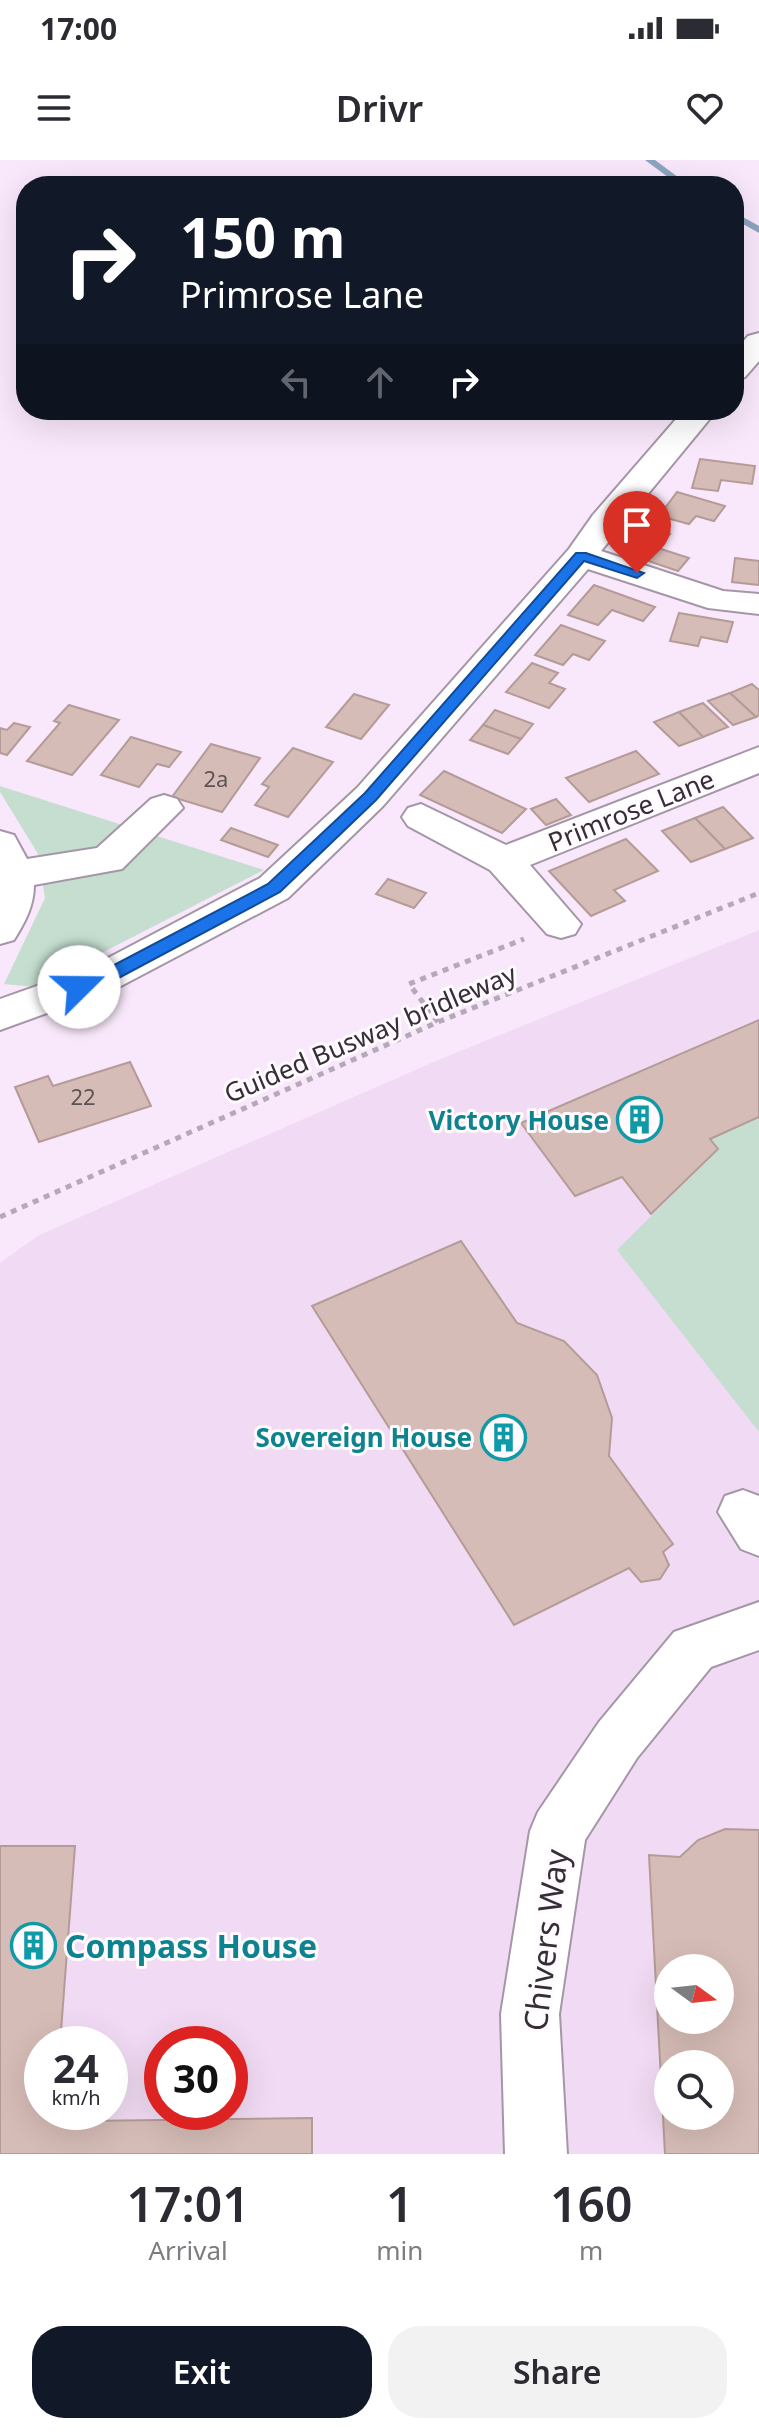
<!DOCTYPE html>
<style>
:root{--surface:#fff;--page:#f2f2f3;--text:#2b2b33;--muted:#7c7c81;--accent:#111827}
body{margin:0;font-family:"Noto Sans",sans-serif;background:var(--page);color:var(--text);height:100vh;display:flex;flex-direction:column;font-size:30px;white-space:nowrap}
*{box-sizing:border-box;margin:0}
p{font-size:26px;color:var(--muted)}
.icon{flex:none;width:44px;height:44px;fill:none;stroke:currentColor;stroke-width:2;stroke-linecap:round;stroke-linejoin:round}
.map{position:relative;height:1994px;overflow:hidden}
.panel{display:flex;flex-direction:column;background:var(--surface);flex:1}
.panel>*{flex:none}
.guide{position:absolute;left:16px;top:16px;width:728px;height:244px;border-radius:32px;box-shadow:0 8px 32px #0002;background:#111827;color:#fff;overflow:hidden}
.needle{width:52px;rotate:105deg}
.tools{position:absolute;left:654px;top:1794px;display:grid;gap:16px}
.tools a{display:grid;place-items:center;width:80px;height:80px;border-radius:50%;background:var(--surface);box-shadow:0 8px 32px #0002;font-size:40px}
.speed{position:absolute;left:24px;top:1866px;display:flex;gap:16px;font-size:40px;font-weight:700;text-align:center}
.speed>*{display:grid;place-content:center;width:104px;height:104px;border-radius:50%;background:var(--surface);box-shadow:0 8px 32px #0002;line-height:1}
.speed small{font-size:20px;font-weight:400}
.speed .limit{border:12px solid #d22;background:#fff;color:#111}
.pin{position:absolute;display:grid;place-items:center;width:68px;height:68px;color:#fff;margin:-82px -34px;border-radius:50% 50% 50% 0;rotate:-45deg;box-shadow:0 0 8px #0007}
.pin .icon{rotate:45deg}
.me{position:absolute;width:88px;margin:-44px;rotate:68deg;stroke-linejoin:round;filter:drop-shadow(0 0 6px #0008)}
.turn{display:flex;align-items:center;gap:28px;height:168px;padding:0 32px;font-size:36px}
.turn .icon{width:104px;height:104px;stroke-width:2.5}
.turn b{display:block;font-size:56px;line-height:68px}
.lanes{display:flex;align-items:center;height:76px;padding:0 32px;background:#0003;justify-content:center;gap:40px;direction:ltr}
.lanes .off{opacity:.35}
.eta{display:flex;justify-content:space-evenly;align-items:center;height:136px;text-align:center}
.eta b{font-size:48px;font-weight:600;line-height:56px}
.button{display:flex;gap:16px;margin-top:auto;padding:16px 32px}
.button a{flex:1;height:92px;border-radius:32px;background:var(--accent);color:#fff;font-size:32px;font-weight:600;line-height:92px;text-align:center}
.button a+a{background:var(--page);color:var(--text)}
.status{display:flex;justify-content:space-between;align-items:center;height:56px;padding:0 40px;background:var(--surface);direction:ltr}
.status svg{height:22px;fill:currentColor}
header{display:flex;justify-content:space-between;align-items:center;height:104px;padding:0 32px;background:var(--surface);font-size:36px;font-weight:600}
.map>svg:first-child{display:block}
.built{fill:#f1dbf4;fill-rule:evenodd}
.green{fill:#c5ded0}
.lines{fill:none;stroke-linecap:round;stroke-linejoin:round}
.stream{fill:#8ca5be;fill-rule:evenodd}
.building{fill:#d6bcb7;stroke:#b59b97;stroke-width:2;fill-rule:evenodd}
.minor-casing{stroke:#a596a7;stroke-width:4}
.path{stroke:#b5a8b7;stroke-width:5;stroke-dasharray:6 6;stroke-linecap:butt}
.minor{fill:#fff;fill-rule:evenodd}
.route{fill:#1a73e8;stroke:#114b97;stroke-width:2}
.labels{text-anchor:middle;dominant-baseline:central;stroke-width:6;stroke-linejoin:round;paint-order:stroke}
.number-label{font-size:22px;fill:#5d5256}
.street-label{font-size:26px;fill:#352e36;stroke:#fefafe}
.culture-label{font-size:26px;font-weight:bold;fill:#0d838f;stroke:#fefafe;text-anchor:end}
.near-street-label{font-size:32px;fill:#352e36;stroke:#fefafe}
.near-culture-label{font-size:32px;font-weight:bold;fill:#0d838f;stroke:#fefafe;text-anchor:start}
</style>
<div class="status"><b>17:00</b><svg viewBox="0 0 49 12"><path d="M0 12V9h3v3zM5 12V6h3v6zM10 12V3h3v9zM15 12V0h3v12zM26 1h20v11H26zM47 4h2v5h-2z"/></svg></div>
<header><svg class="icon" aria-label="menu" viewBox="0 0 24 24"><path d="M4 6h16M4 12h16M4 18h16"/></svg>Drivr<svg class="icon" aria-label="heart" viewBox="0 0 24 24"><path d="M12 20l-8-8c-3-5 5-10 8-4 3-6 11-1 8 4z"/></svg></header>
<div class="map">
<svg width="759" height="1994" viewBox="0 0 759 1994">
<rect width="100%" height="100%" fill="#f9e8fb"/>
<!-- built -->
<path class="built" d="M759 770V1994H0V1103L39 1075 438 900ZM668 1808H720V1860H668ZM42 1884H110V1952H42ZM162 1884H230V1952H162ZM668 1904H720V1956H668Z"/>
<!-- green -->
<g class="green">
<polygon points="0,626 264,710 35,827 4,824 45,738 38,694 0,632"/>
<polygon points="759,957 759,1272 617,1090 718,990 710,979"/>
</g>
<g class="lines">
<!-- stream -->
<g class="stream">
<polygon points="645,0 655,0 690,26 680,26"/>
<polygon points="734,52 759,66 759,73 734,59"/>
</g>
</g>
<!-- building -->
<g class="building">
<polygon points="700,299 755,306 752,324 721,320 718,331 692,328"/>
<polygon points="677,332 725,346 714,361 696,356 689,364 659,356"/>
<polygon points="645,366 670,374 658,388 689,398 678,411 622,392"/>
<polygon points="735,398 759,401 759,425 732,422"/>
<polygon points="594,425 655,447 643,461 612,450 598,465 568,455"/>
<polygon points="679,453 733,462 727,482 701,477 698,486 670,481"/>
<polygon points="561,465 605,481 589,500 573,494 563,505 535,495"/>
<polygon points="532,503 558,513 549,523 565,529 549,548 506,532"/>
<polygon points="752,524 759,530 759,555 756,557 730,533"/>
<polygon points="730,533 756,557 733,565 708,541"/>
<polygon points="354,534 389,545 361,579 326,567"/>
<polygon points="703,543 728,567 703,577 679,552"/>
<polygon points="69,545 119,560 72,615 27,601 60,563 54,561"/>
<polygon points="495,550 533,564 521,579 483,565"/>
<polygon points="679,552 703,577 679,586 654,562"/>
<polygon points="14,563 30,567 7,595 0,593 0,568 7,570"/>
<polygon points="483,565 521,579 508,594 470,580"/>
<polygon points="131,577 181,592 169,607 157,604 139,627 101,615"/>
<polygon points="211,584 260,598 222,652 172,637"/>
<polygon points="293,588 333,602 288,657 255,645 269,627 262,624"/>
<polygon points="636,591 659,614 589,642 566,618"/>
<polygon points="444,611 526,649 502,673 420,635"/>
<polygon points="556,639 571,655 546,665 531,649"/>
<polygon points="723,647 753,678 725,689 695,658"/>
<polygon points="695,658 725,689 691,702 662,671"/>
<polygon points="231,668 278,685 268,697 221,680"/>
<polygon points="626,679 658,711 614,730 625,741 591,756 549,711"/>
<polygon points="388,719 426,733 414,748 376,734"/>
<polygon points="759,860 759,957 710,979 718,989 651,1054 622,1017 575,1036 521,963"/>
<polygon points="130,902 151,946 39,982 15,927 48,916 53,926"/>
<polygon points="461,1081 517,1163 564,1181 597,1215 612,1258 609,1296 673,1384 663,1392 669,1405 660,1419 641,1422 629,1408 514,1465 312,1146"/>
<path d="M725 1669 759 1670V1994H665L649 1695 680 1697 698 1680ZM668 1808H720V1860H668ZM668 1904H720V1956H668Z"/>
<polygon points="0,1686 75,1686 60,1884 42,1884 42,1952 78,1952 83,1961 312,1958 312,1994 0,1994"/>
</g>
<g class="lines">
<defs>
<g id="minor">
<polygon points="759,173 759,201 745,217 734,220 734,192 748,176"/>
<polygon points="684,250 717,250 601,391 723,431 759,434 759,454 708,448 588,409 383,646 288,738 119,827 0,870 0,839 91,807 260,718 357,628 569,389 593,355"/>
<polygon points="759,587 759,613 530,705 581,764 575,774 561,778 547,774 490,710 408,666 402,657 408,648 421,644 506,685"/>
<path d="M164 635 177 639 183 648 122 709 34 725C34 746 25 762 14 780L0 784V671L14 675 27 699 97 688 151 639Z"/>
<polygon points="743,1330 759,1336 759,1396 741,1389 718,1352 725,1336"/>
<polygon points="759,1442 759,1490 711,1507 637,1598 585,1680 559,1854 567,1994 505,1994 501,1854 530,1671 538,1652 599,1562 674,1472"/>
</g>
</defs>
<!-- minor casing -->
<use href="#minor" class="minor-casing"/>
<!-- path -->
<g class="path">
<polyline points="438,862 409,824 524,779"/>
<polyline points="0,1057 438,862 759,733"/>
</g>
<!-- minor -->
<use href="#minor" class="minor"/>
</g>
<!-- route -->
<polygon class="route" points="576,393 586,393 644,413 637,418 584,401 376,640 280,732 111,822 79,833 73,831 73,822 99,813 268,724 365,633"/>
<!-- icons -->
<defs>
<symbol id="building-ring" viewBox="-11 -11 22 22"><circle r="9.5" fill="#fefafe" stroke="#0f9aa8" stroke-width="1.5"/><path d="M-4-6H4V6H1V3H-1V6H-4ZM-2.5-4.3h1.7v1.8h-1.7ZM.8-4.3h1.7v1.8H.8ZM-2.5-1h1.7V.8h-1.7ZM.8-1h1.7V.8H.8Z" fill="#0f9aa8"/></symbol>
</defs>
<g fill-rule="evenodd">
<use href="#building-ring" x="614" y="934" width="51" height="51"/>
<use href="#building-ring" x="478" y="1252" width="51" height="51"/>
<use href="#building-ring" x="8" y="1760" width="51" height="51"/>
</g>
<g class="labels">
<!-- number labels -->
<g class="number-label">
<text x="216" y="618">2a</text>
<text x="83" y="936">22</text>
</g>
<!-- street labels -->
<g class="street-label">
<text transform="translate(631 650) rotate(-22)">Primrose Lane</text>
<text transform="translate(370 873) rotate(-23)">Guided Busway bridleway</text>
</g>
<!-- culture labels -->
<g class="culture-label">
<text x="609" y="960">Victory House</text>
<text x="472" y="1277">Sovereign House</text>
</g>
<!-- near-street labels -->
<g class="near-street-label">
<text transform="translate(545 1780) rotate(-83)">Chivers Way</text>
</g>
<!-- near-culture labels -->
<g class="near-culture-label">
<text x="65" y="1785">Compass House</text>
</g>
</g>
</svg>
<div class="tools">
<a><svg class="needle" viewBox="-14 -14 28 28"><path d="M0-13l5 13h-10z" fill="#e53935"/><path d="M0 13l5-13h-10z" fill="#7c7c81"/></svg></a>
<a><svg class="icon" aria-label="search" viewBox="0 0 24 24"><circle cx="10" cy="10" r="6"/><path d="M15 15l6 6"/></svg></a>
</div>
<div class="speed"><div>24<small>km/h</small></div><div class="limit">30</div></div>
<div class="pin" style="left:637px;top:413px;background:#d93025"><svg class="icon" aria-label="arrive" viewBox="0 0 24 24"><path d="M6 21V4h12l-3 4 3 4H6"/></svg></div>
<svg class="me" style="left:79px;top:827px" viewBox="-20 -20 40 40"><circle r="19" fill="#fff"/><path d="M0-13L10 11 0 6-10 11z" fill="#1a73e8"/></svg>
<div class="guide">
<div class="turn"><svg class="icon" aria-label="right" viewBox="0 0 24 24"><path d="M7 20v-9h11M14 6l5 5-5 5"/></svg><div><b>150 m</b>Primrose Lane</div></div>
<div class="lanes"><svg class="icon off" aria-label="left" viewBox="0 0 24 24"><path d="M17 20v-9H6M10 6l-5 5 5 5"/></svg><svg class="icon off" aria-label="ahead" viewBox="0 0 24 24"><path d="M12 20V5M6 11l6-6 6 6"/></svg><svg class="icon" aria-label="right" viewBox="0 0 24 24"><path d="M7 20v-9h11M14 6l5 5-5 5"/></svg></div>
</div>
</div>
<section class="panel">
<div class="eta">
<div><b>17:01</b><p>Arrival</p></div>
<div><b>1</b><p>min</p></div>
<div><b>160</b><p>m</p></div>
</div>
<div class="button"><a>Exit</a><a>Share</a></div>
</section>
